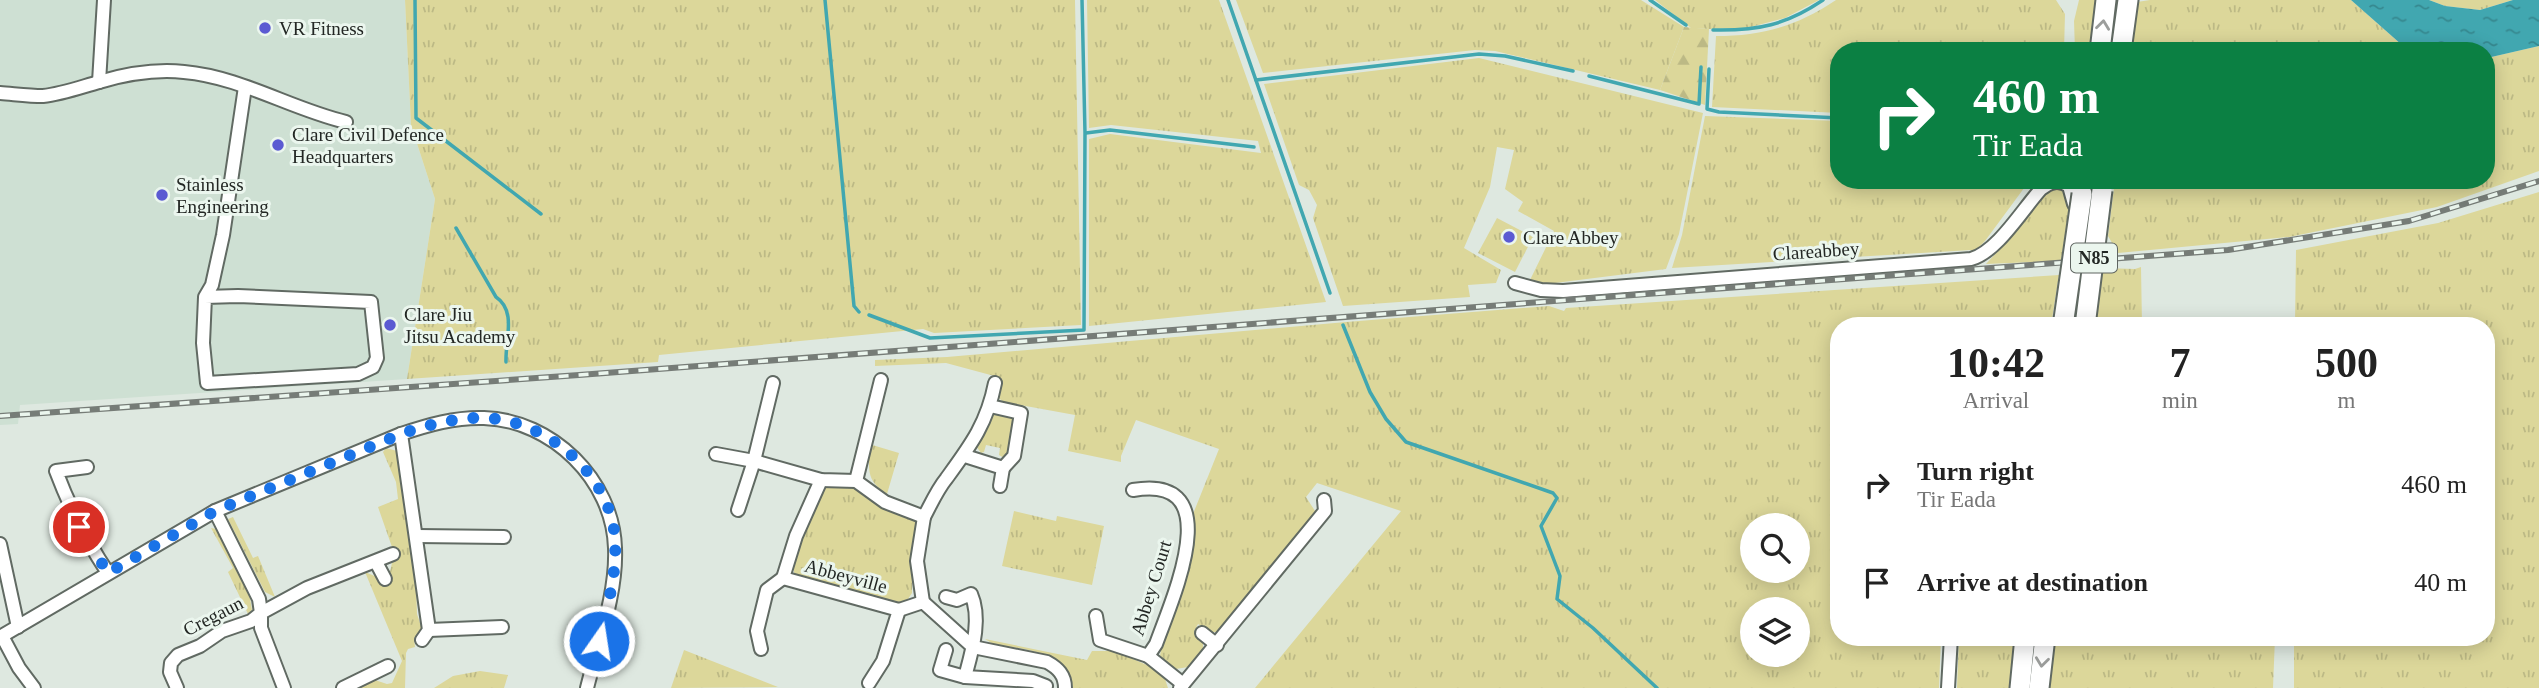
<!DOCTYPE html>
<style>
:root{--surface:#fff;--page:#f2f2f2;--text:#222;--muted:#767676}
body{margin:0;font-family:"Times New Roman",serif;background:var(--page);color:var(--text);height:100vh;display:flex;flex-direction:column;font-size:26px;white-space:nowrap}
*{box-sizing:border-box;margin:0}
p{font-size:23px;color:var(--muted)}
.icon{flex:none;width:38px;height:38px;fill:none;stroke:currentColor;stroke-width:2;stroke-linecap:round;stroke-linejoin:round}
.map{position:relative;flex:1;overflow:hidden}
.sheet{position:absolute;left:1830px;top:317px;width:665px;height:329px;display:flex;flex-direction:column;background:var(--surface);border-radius:28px;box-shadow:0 4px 18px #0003}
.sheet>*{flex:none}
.hud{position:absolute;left:1830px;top:42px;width:665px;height:147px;border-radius:28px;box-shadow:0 4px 18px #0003;background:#0b8043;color:#fff;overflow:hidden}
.controls{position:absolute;left:1740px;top:513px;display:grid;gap:14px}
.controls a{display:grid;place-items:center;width:70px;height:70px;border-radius:50%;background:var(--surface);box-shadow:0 4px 18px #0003;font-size:35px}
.pin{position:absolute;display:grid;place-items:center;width:60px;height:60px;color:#fff;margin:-30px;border:4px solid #fff;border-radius:50%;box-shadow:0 2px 7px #0007}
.me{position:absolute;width:77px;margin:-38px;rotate:13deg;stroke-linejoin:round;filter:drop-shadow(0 0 5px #0008)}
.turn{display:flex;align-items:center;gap:24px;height:147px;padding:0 28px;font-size:32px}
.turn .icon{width:91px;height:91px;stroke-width:2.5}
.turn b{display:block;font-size:49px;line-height:60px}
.eta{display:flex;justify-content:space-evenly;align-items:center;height:119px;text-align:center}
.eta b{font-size:42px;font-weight:700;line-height:49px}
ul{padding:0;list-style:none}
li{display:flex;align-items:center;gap:21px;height:98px;padding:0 28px}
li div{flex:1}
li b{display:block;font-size:26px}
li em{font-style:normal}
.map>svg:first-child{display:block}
.built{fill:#cee0d3}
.grass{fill:url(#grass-tufts);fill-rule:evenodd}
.forest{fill:url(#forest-firs)}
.water{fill:url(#water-ripples)}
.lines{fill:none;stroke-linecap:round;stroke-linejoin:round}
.stream{stroke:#41a7b0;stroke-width:3.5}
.street-casing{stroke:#616a63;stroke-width:16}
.primary-casing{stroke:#616a63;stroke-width:23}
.street{stroke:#fff;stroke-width:12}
.primary{stroke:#fff;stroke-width:19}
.rail-casing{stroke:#767c77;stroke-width:6}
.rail{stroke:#ebf6ee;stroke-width:3.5;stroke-dasharray:10;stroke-linecap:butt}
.primary-bridge-casing{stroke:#616a63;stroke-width:23;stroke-linecap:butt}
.primary-bridge{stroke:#fff;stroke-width:19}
.oneway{stroke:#9c9e9c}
.route{stroke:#1a73e8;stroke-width:12;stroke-dasharray:0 21.6}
.poi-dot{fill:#5b5ad2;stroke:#ebf6ee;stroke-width:2.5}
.labels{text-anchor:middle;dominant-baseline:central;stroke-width:6;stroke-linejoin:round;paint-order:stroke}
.shield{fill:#ebf6ee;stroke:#5f6561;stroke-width:2}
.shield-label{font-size:18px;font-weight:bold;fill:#232724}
.poi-label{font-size:19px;fill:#232724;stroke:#ebf6ee;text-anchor:start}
.street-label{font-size:19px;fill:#232724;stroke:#ebf6ee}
</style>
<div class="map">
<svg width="2539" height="688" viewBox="0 0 2539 688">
<defs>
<pattern id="grass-tufts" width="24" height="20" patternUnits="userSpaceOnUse" patternTransform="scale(1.75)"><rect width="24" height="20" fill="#dcd79a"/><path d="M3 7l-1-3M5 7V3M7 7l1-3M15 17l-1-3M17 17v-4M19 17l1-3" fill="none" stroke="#bcb985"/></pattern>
<pattern id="forest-firs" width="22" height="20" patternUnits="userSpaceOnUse" patternTransform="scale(1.75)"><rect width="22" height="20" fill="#dcd79a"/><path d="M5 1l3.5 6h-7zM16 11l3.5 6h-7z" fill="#bcb985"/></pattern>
<pattern id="water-ripples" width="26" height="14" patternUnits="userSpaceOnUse" patternTransform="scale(1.75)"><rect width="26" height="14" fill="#41a7b0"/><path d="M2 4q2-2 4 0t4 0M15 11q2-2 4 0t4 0" fill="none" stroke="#36888f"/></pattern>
</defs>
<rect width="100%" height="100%" fill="#dee8e0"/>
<!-- built -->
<polygon class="built" points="0,0 405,0 411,125 435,199 407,379 20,405 18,424 0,425"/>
<!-- grass -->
<g class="grass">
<polygon points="405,0 1075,0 1081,325 934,333 923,329 659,355 658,362 407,379 435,199 411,125"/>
<polygon points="1087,0 1219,0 1326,302 1089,326 1089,139 1110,134 1261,153 1258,141 1111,125 1089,128"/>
<polygon points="1236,0 1641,0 1684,27 1660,90 1495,51 1475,50 1263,73"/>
<polygon points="1655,0 1819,0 1785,18 1747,28 1709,29 1691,28"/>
<path d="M1836 0H2056L2065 14 2064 51H1839V113L1712 107 1716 36C1763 36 1797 26 1836 0Z"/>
<polygon points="2079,0 2097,0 2091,51 2075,51 2074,21"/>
<polygon points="2150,0 2351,0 2402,45 2421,51 2131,51 2137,2"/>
<polygon points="2429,0 2513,0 2480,10 2445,6"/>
<polygon points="2539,46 2539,171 2437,207 2289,237 2118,253 2108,236 2115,180 2487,180 2487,58"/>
<polygon points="1479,58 1703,113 1679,234 1666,269 1547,284 1530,280 1554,231 1518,211 1523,202 1505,189 1514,150 1497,147 1490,187 1464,248 1501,270 1496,283 1468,285 1470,297 1343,306 1313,218 1317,205 1309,190 1299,185 1264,84"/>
<polygon points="1705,116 1839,121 1839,180 2030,180 1985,241 1971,255 1971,250 1672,268 1682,235"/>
<polygon points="2059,186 2064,188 2070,202 2061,261 1986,264 2008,240 2045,191"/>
<polygon points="2539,192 2539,688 2294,688 2294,637 2487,637 2487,326 2295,325 2296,250 2438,223"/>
<polygon points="1497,218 1533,237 1515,272 1478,253"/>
<polygon points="2141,267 2142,325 2095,325 2103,268 2135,269"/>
<path d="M2059 275 2051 325 1839 326V637H1941L1939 688H1255L1401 511 1317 483 1306 497 1315 511 1313 519 1221 632H1212L1198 624 1194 632 1203 640V649L1188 667 1176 669 1160 656 1162 643 1190 556 1194 530 1193 514 1219 449 1136 420 1121 456V462L1068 451 1075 415 1003 402 998 397 1000 380 998 377 946 363 875 366V360L947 357 1346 322 1549 306 1564 311 1566 308ZM1752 525H1797V570H1752ZM1752 609H1797V654H1752Z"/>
<polygon points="997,413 1010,416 1014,420 1012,447 1007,457 1004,458 999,455 1000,448 986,445 984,452 981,453 976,446 992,415"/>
<path d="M869 444 899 453 887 494C864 479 870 469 869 444Z"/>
<polygon points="386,448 397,451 415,554 417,614 422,629 421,633 414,638 415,647 408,649 406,653 405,688 353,688 372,679 387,684 392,683 402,661 365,572 377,577 384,585 387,585 392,563 400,555 398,548 392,547 378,507 398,499 396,482 383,452"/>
<path d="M834 485 855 489 873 502 917 522 918 530 913 547 912 593 908 599 894 604 795 575C787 553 811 514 821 494L826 488Z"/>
<polygon points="1014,511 1056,521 1057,516 1104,526 1092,585 1002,566"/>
<polygon points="233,517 253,558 258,556 275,597 265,592 228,519"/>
<polygon points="211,528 216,529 249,593 252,610 248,614 228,572 233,568"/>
<polygon points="1959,637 2018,637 2012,688 1957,688"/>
<polygon points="2053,637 2275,637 2273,688 2046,688"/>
<path d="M985 639 1087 660 1092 651H1115L1149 666 1164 676 1168 688H1073C1067 650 1023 650 993 644Z"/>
<polygon points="684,650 778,687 671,688"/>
<polygon points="480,671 508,675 504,688 434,688 453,676"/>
</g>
<!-- forest -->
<polygon class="forest" points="1684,27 1709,29 1705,105 1660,90"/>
<!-- water -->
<polygon class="water" points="2351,0 2429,0 2445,6 2480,10 2513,0 2539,0 2539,46 2487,58 2487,51 2421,51 2402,45"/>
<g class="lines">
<!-- stream -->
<g class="stream">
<polyline points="415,0 416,118 541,214"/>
<polyline points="825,0 854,306 859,312"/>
<polyline points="1228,0 1330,293"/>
<polyline points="1650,0 1686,25"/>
<path d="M1713 30C1758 31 1786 25 1823 0"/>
<polyline points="1709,69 1707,109 1719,112 1839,118"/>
<polyline points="1589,76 1699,104 1701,67"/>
<polyline points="1256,80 1479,54 1505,56 1573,71"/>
<polyline points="1086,133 1110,130 1254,147"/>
<path d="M456 228 496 297C517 311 505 340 506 362"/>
<polyline points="869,315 930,338 1084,330 1085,133 1082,0"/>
<polyline points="1343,325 1370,392 1386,419 1406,442 1553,493 1557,498 1541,526 1560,576 1557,599 1593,628 1657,688"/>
</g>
<defs>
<g id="street">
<polyline points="99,82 104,0"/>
<path d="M0 93C14 94 29 96 43 96 62 94 81 87 99 82 126 74 156 69 184 72 241 77 291 109 346 122"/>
<path d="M1515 283 1541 290 1563 291 1971 259C1997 252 2022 210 2041 189 2050 182 2058 179 2069 186L2074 204"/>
<polyline points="205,297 238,296 371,302 377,358 373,367 358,374 207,383 203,343 205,297 212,285 223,235 245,87"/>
<polyline points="990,406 1021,413 1014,456 1003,468"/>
<polyline points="401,434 429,630 422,640"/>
<path d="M716 454 754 461 821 480 856 481 885 502 924 517C931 504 937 490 946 479 970 446 987 424 995 383"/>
<polyline points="965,456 1003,468 1000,486"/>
<path d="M87 467 56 471C70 508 86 540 108 573"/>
<polyline points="821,480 796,536 783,578 899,610 883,661 869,683"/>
<polyline points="856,481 881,380"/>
<path d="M1133 490C1230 473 1172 599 1156 644L1148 656"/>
<polyline points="738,510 754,461 773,383"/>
<polyline points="417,536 504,537"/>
<polyline points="0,544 18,627"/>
<polyline points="376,562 385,579"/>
<path d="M946 597 957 600 971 594C982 619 972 651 965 677"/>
<polyline points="923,602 917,561 924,517"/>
<polyline points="899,610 923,602 973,647"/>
<polyline points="1096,616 1100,640 1148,656 1183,684"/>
<polyline points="429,630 502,627"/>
<polyline points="1202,633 1217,645"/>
<polyline points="2,636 19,668 34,688"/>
<path d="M0 637 215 511 401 434C428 425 455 417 484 418 552 420 613 480 615 548 617 594 598 643 587 688"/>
<path d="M973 647 1047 662C1058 668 1065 675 1065 688"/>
<polyline points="761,649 757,631 767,590 783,578"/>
<polyline points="946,650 940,670 965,677 1033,681 1046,686"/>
<polyline points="177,688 170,672 171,663 178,655 200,646 222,631 251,621 261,613 259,599 215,511"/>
<polyline points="284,688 261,628 261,613 307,588 393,554"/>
<polyline points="343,688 388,666"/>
<polyline points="1180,688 1325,511 1324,500"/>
<polyline points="1948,688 1951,637"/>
</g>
<g id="primary">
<polyline points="2100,51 2106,0"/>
<polyline points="2121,51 2128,0"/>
<polyline points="2020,688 2025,637"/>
<polyline points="2039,688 2045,637"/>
</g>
</defs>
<!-- street casing -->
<use href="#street" class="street-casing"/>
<!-- primary casing -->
<use href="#primary" class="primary-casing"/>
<!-- street -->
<use href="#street" class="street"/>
<!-- primary -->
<use href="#primary" class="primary"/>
<defs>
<polyline id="rail" points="0,416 579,375 2228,250 2409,221 2539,181"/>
</defs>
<!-- rail casing -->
<use href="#rail" class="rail-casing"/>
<!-- rail -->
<use href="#rail" class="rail"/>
<defs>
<g id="primary-bridge">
<polyline points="2063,326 2082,194"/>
<polyline points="2085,326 2102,190"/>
</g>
</defs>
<!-- primary-bridge casing -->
<use href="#primary-bridge" class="primary-bridge-casing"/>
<!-- primary-bridge -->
<use href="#primary-bridge" class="primary-bridge"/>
</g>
<!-- one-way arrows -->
<defs><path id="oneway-chevron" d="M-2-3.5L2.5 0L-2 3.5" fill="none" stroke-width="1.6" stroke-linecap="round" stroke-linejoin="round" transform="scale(1.75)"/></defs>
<g class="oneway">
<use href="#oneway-chevron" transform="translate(2103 25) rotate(-83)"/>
<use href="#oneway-chevron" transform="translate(2042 662) rotate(97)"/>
</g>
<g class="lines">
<!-- route -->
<path class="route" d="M79 527 108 573 215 511 401 434C428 425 456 417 485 418 544 420 605 470 614 530 619 567 608 605 599 641"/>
</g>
<!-- markers -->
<g class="poi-dot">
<circle cx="265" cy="28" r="7"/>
<circle cx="278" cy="145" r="7"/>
<circle cx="162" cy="195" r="7"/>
<circle cx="1509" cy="237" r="7"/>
<circle cx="390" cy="325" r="7"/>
</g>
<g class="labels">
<!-- shield labels -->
<rect class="shield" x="2071" y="243.5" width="46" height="29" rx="5"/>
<g class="shield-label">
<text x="2094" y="258">N85</text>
</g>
<!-- poi labels -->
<g class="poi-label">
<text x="279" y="28">VR Fitness</text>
<text x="292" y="134">Clare Civil Defence<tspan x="292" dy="22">Headquarters</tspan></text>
<text x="176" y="184">Stainless<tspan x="176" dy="22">Engineering</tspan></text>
<text x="1523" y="237">Clare Abbey</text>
<text x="404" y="314">Clare Jiu<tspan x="404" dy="22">Jitsu Academy</tspan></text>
</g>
<!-- street labels -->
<g class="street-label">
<text transform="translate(1816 251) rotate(-4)">Clareabbey</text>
<text transform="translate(846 576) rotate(15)">Abbeyville</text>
<text transform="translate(1151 588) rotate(-73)">Abbey Court</text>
<text transform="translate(213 616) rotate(-27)">Cregaun</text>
</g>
</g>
</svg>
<div class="controls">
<a><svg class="icon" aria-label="search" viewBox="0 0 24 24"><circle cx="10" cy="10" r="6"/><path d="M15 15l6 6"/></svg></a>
<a><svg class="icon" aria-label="layers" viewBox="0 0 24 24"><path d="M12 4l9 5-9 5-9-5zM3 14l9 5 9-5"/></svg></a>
</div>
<div class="pin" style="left:79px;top:527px;background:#d93025"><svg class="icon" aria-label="arrive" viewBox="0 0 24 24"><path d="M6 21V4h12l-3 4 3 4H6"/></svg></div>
<svg class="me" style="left:599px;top:641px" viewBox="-20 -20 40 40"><circle r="17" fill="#1a73e8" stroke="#fff" stroke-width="3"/><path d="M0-11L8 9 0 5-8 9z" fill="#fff"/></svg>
<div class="hud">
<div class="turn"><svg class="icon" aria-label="right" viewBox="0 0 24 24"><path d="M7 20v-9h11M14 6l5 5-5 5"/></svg><div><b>460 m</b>Tir Eada</div></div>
</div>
<section class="sheet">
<div class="eta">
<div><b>10:42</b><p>Arrival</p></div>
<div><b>7</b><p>min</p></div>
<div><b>500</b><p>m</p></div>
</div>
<ul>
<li><svg class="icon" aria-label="right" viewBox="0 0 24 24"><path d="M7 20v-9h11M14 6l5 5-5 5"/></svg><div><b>Turn right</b><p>Tir Eada</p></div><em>460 m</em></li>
<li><svg class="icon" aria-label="arrive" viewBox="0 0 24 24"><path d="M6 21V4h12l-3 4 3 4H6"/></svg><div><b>Arrive at destination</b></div><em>40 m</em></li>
</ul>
</section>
</div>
